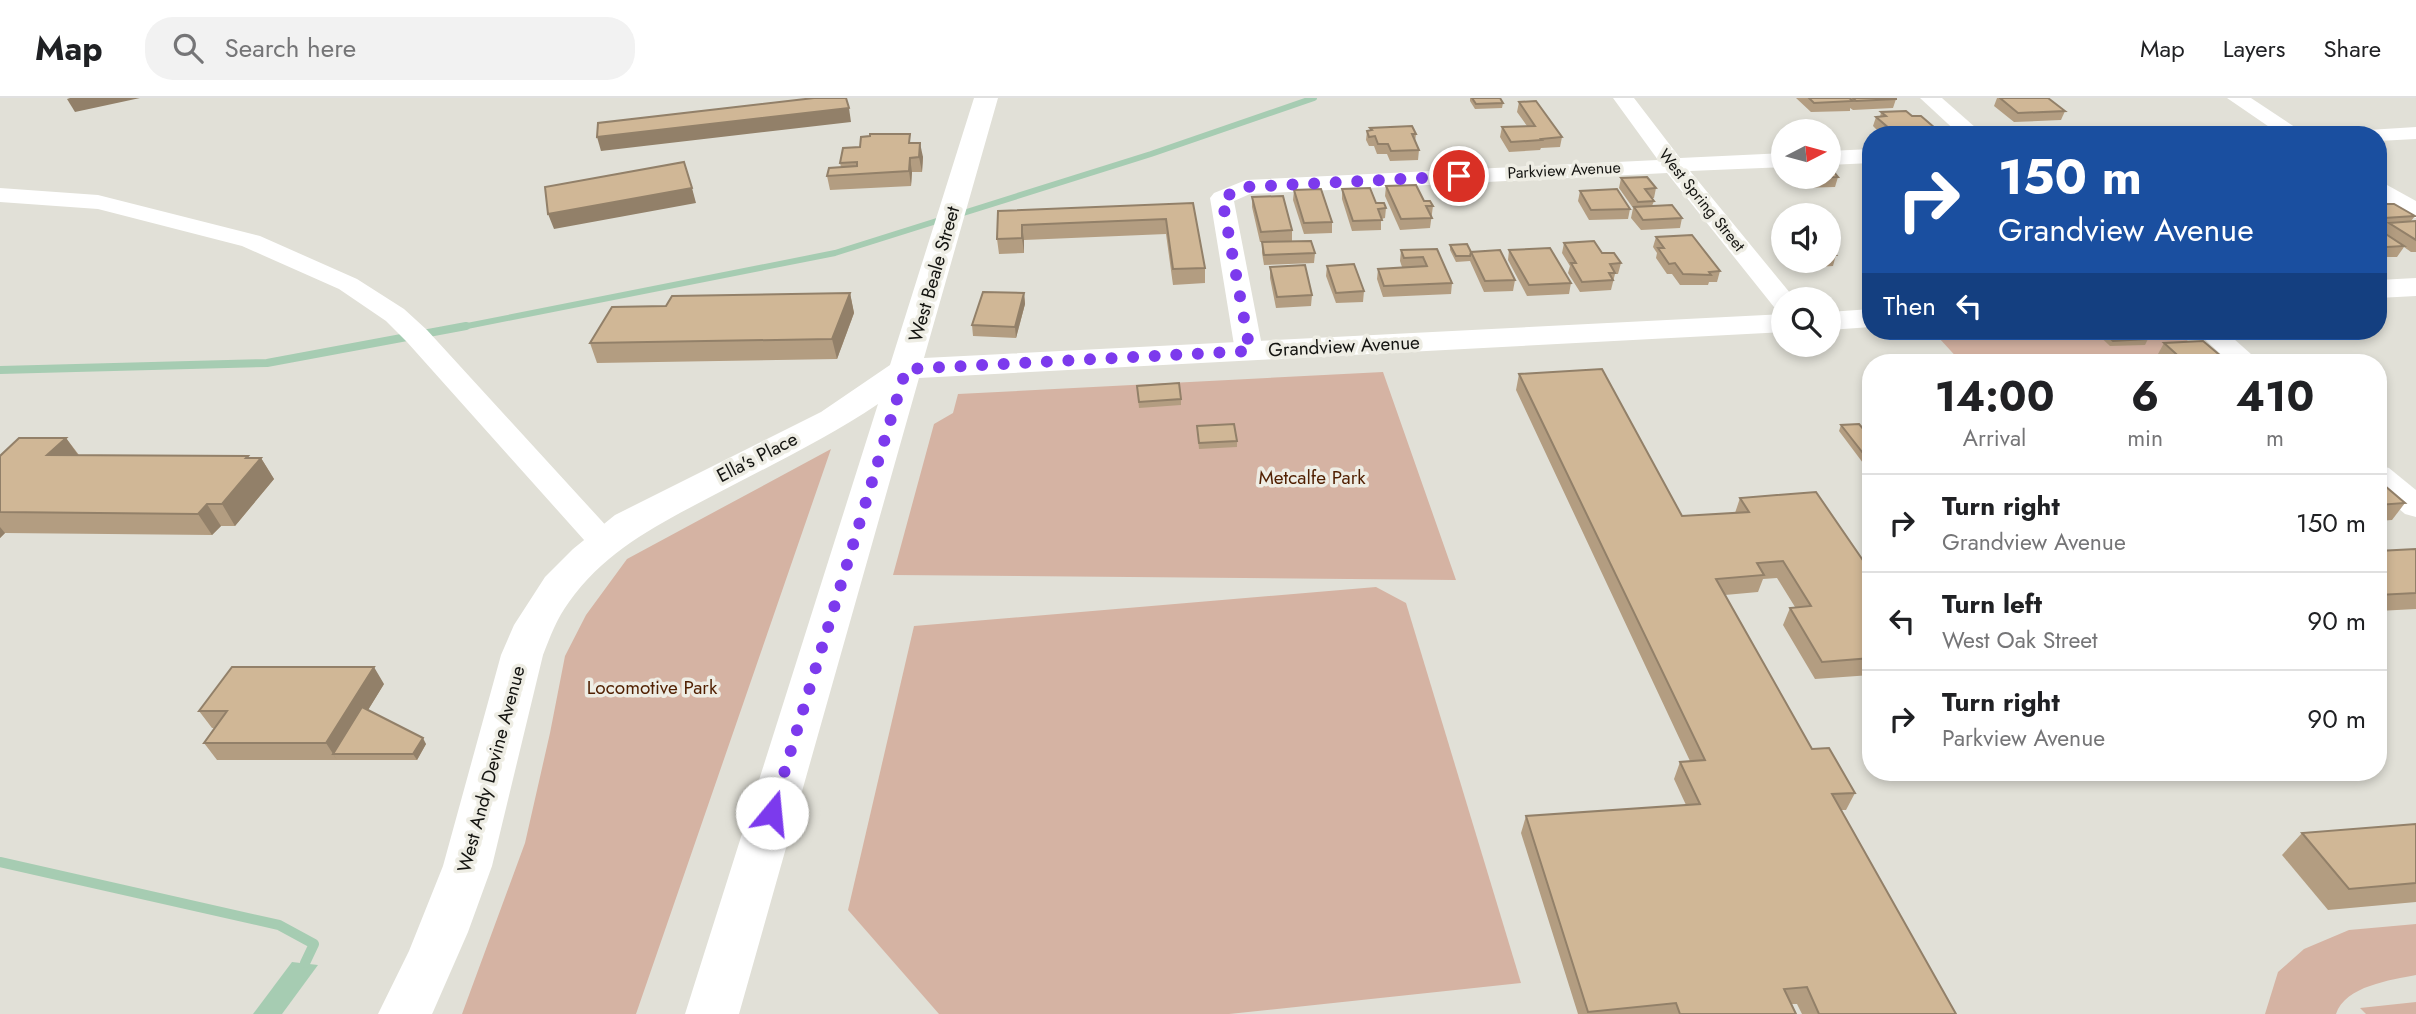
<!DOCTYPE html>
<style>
:root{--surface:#fff;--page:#f2f2f2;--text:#202124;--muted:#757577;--line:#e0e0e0}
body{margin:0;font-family:Jost,sans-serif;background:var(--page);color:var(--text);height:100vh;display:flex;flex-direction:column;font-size:26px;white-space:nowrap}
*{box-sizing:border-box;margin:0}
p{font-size:23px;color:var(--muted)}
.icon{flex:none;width:38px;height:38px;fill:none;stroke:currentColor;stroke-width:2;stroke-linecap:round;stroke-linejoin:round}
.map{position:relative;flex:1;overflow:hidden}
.sheet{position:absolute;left:1862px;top:256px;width:525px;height:427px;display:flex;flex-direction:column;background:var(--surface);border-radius:28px;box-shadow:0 4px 10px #0003}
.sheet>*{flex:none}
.hud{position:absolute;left:1862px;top:28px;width:525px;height:214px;border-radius:28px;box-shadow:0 4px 10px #0003;background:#1a4fa0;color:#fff;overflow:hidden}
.needle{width:46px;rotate:84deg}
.buttons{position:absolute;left:1771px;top:21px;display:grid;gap:14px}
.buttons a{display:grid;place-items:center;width:70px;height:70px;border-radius:50%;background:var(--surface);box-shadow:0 4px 10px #0003;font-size:35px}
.pin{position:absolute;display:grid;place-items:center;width:60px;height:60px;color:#fff;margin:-30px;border:4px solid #fff;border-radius:50%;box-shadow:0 2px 7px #0007}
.me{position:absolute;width:77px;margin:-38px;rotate:17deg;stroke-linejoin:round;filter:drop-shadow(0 0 5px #0008)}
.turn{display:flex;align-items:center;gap:24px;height:147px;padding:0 21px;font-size:32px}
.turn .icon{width:91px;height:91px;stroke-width:2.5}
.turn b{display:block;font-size:49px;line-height:60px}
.then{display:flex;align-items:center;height:66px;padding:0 21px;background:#0003;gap:14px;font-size:26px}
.eta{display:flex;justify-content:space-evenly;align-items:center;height:119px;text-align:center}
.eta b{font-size:42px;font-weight:700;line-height:49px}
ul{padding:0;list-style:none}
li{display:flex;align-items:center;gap:21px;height:98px;padding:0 21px;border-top:2px solid var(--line)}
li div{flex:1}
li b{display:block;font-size:26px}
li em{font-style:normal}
header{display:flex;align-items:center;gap:42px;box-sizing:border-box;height:98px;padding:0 35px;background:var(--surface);border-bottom:2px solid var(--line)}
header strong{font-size:33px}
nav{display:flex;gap:38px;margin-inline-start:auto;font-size:24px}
.search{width:490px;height:63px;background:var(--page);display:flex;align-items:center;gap:18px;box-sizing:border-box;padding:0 24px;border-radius:28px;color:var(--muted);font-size:26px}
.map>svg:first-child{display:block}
.green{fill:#d5b3a3}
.water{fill:#a6ccb2}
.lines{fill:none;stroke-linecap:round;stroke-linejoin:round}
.stream-far2{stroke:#a6ccb2;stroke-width:6}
.stream-far1{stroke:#a6ccb2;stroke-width:8}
.stream{stroke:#a6ccb2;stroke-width:10}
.minor{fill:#fff;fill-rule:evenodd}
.major{fill:#fff;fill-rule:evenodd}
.wall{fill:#b39d81}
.shaded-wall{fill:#928069}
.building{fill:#d0b796;stroke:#928069;stroke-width:2}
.route{stroke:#7c3aed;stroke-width:12;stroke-dasharray:0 21.6}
.labels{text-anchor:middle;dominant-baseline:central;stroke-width:7;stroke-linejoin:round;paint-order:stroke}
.far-street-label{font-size:16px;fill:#141411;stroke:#eeede4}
.street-label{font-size:19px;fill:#141411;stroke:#eeede4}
.park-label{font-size:19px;fill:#501f01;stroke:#eeede4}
</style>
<header>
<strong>Map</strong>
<div class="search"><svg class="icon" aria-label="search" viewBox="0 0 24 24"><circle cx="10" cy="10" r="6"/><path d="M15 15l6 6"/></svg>Search here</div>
<nav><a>Map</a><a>Layers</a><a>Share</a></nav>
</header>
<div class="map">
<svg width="2416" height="916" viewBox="0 0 2416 916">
<rect width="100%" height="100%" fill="#e1e0d7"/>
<!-- green -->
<g class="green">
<polygon points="2072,233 2176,233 2213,264 1961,264 1939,240"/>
<polygon points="1383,274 1456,482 893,477 934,326 953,315 958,296"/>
<polygon points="831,351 636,916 462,916 525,745 550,635 565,558 586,517 627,461"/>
<polygon points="1376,489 1406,505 1521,885 1229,916 939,916 848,812 914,528"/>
<path d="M2416 826V877C2391 882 2345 888 2336 916H2265L2278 874 2304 851 2349 832Z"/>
<polygon points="2416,904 2416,916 2366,916 2360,910"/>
</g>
<!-- water -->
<polygon class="water" points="292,864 318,867 282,916 253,916"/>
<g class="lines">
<!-- stream-far2 -->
<g class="stream-far2">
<polyline points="957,117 1151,56 1314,0"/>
<polyline points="457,230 835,155 943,121"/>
</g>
<!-- stream-far1 -->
<polyline class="stream-far1" points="0,272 267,265 466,228"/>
<!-- stream -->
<polyline class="stream" points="0,764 279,827 314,846 305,865"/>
<!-- minor -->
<g class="minor">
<polygon points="1613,0 1634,0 1680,60 1783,55 1783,69 1690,73 1795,201 1783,201 1783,211 1774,209 1667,75 1250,96 1234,103 1263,253 1259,259 1249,261 1239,259 1235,253 1210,100 1214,95 1246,82 1658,62"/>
<polygon points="1920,0 1942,0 1984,37 1960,37"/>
<polygon points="2227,0 2251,0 2307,37 2281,37"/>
<polygon points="2416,29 2416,41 2378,43 2378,37 2365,37 2368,32"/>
<polygon points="1871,51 1871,65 1829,67 1829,53"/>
<polygon points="2378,82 2416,103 2416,120 2408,118 2378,99"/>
<polygon points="0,90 98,97 260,138 357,181 404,211 427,232 621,444 617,452 605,455 593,452 407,244 386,223 339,191 242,148 98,111 0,104"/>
<polygon points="2196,233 2225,233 2260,264 2229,264"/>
<polygon points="2378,367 2389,370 2416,392 2416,419 2405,416 2378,393"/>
</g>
<!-- major -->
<g class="major">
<path d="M974 0H998L924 260 1783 216V234L919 280 739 916H685L878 306C826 341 769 368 714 397 659 426 606 452 569 504 557 520 550 539 543 557L492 768 468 834 433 914 432 916H378L409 853 443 768 501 557 514 527 545 479 573 451 615 417 821 314 890 267Z"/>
<polygon points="2416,180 2416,198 2378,200 2378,182"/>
<polygon points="1871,211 1871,229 1829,232 1829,214"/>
</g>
</g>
<!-- wall -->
<g class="wall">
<polygon points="1470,0 1516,0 1500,0 1503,5 1502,10 1475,11 1470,3"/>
<polygon points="1796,0 1896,0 1896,1 1893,10 1853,12 1850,10 1850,13 1811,14"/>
<polygon points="1997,0 2048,0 2065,13 2061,22 2014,24 1994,8"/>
<polygon points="1519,4 1562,39 1560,49 1541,50 1540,52 1509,54 1500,39 1502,29 1527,28 1517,14"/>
<polygon points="1881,14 1912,18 1935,30 1932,37 1882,37 1873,28 1876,19 1880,19"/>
<polygon points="1370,30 1416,36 1415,44 1419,52 1418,62 1390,63 1387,56 1377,56 1374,48 1369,48 1366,42 1367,33 1370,33"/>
<polygon points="911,45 923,59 922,74 912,74 911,88 830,92 827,78 841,69 840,65"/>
<polygon points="1788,79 1838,79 1835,89 1798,90"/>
<polygon points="1621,80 1656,90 1654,100 1652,100 1654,103 1652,108 1682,120 1680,130 1641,132 1631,120 1633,110 1619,90"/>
<polygon points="1386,88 1424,103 1433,108 1430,130 1400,132 1385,98"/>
<polygon points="1342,91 1386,110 1385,120 1381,121 1381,132 1352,133 1342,101"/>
<polygon points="1294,92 1332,124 1332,135 1304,136 1293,102"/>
<polygon points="1580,93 1630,111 1628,121 1589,122 1578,103"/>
<polygon points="1252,99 1292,132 1292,143 1260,144 1252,109"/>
<polygon points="1193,105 1205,170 1205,185 1173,187 1166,136 1024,142 1024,155 999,156 997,141 998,113"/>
<polygon points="2378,106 2415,118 2411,123 2416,123 2416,154 2411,154 2404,149 2397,159 2378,159 2378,131 2383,134 2385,130 2378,130"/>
<polygon points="1777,129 1783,129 1783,151 1774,139"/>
<polygon points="1656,139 1720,173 1717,184 1709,184 1708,187 1680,187 1672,176 1667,176 1656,160 1657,155 1653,149"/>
<polygon points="1262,144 1315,155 1314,165 1264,167 1262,155"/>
<polygon points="1564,145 1602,155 1621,165 1618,176 1615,176 1611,192 1580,194 1568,175 1570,168 1562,155"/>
<polygon points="1450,147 1471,154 1515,182 1513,193 1484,194 1470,163 1456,164 1450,152"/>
<polygon points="1829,149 1836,157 1833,168 1800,170 1794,163 1829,163"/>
<polygon points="1437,151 1452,185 1451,196 1383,199 1377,181 1378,171 1402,169 1400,163 1401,152"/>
<polygon points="1509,152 1571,185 1569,196 1527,198 1508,162"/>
<polygon points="1327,168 1364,193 1363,204 1336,205 1326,178"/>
<polygon points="1270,169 1312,197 1311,208 1276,210 1270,180"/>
<polygon points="850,195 854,215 837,261 597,265 590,245 666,208"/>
<polygon points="1024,195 1025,206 1016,240 973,238 972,227"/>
<polygon points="2094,233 2139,233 2148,241 2145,247 2110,248"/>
<polygon points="2164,245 2228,264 2167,264 2158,256"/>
<polygon points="1519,276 1682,418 1735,415 1740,400 1871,474 1871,577 1815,581 1783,527 1790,510 1795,509 1777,480 1763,481 1758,494 1725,497 1812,651 1855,695 1846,712 1841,712 1956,916 1802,916 1797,906 1791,906 1796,916 1578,916 1521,735 1526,718 1686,707 1674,681 1680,664 1690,663 1516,292"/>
<polygon points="1137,288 1181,301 1181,307 1139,310"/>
<polygon points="1841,327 1871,340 1871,364 1863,365 1839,333"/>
<polygon points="1197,328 1237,343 1237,349 1199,351"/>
<polygon points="66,340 79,357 248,358 249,360 261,360 274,381 235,428 221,428 212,437 5,435 0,440 0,358"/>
<polygon points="2405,405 2392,422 2378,423 2378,407"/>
<polygon points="2416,451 2416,511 2378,513 2378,453"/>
<polygon points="384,586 368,612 426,646 417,662 217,662 204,645 214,630 212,630 199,613"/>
<polygon points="2416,726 2416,804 2328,812 2282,757 2302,735"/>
</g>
<!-- shaded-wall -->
<g class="shaded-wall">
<polygon points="70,0 140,0 75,14 67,1"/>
<polygon points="849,10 851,24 601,53 597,39"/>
<polygon points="920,45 923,59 922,74 919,59"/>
<polygon points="910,60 912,74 911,88 909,73"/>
<polygon points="692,90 696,105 554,131 548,116"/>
<polygon points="1022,127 1024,142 1024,155 1022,140"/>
<polygon points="850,195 854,215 837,261 832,241"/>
<polygon points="1024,195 1025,206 1016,240 1015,229"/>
<polygon points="66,340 81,361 47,357"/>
<polygon points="248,358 254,368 261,360 274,381 235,428 222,406"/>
<polygon points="207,406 221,428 212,437 198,416"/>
<polygon points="0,429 5,435 0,440"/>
<polygon points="374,569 384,586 341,656 333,656 337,662 326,645"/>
<polygon points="423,640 426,646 417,662 413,656"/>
</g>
<!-- building -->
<g class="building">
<polygon points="814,0 846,0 849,10 597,39 598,25"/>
<polygon points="1472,0 1500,0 1503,5 1476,6"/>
<polygon points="1809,0 1849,0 1853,3 1814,5"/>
<polygon points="1853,0 1896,0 1896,1 1856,3"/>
<polygon points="2000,0 2048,0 2065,13 2018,15"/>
<polygon points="1536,3 1562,39 1541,41 1542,42 1511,44 1502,29 1535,28 1519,4"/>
<polygon points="1906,13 1912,18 1921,18 1935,30 1890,31 1876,19 1886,18 1881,14"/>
<polygon points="1412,28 1416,36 1412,36 1419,52 1391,53 1388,46 1378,46 1375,38 1369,39 1367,33 1372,32 1370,30"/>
<polygon points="870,36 910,36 909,45 920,45 919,59 910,60 909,73 827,78 829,70 857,68 857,64 840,65 843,50 860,49 861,39 870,38"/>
<polygon points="684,64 692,90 548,116 545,89"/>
<polygon points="1833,73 1838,79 1802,80 1800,79 1829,79 1829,74"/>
<polygon points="1647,79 1656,90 1645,91 1654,103 1638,104 1621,80"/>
<polygon points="1416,87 1424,103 1430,103 1433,108 1426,108 1432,120 1401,121 1386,88"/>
<polygon points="1370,90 1376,105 1384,105 1386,110 1378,111 1382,122 1353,123 1342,91"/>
<polygon points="1321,91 1332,124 1304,125 1294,92"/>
<polygon points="1617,91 1630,111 1591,112 1580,93"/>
<polygon points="1283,98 1292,132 1261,134 1252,99"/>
<polygon points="1193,105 1205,170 1173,171 1166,121 1022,127 1022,140 997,141 998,113"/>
<polygon points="2378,106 2394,106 2415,118 2384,120 2378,116"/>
<polygon points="1672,107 1682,120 1643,122 1634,109"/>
<polygon points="2416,123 2416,142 2389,125"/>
<polygon points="1777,129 1783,129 1783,136"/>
<polygon points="2378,131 2404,148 2387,149 2378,148"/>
<polygon points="1692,137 1720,173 1709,174 1711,177 1683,176 1675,165 1669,166 1658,150 1664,150 1656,139"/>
<polygon points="1311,143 1315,155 1264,157 1262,144"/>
<polygon points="1594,143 1602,155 1614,155 1621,165 1610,166 1615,175 1609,175 1613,182 1582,184 1571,165 1576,165 1564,145"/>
<polygon points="1467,146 1471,154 1470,158 1456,158 1450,147"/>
<polygon points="1829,149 1836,157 1829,157"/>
<polygon points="1550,150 1571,185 1529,187 1509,152"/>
<polygon points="1437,151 1452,185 1384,188 1378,171 1427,168 1423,159 1404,160 1401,152"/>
<polygon points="1500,152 1515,182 1485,183 1471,154"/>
<polygon points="1354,166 1364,193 1336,195 1327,168"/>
<polygon points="1305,167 1312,197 1277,199 1270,169"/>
<polygon points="983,194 1024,195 1015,229 972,227"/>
<polygon points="850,195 832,241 590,245 612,209 666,208 672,198"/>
<polygon points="2102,233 2139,233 2148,241 2113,243"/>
<polygon points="2203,243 2228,264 2185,264 2164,245"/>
<polygon points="1602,271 1682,418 1749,414 1740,400 1816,394 1871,474 1871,510 1865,510 1871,519 1871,560 1822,564 1790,510 1811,508 1783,463 1757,465 1764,477 1716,481 1812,651 1829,650 1855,695 1832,696 1956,916 1819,916 1807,889 1784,891 1796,916 1680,916 1676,905 1588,914 1526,718 1700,706 1680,664 1705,662 1519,276"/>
<polygon points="1179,285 1181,301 1139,304 1137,288"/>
<polygon points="1234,326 1237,343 1199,345 1197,328"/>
<polygon points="1859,326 1871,340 1871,358 1866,359 1841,327"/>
<polygon points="19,340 66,340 47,357 248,358 246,360 261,360 222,406 207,406 198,416 0,414 0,358"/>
<polygon points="2378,382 2405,405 2378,407"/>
<polygon points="2416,451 2416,495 2378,497 2378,453"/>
<polygon points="232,569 374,569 326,645 204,645 227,613 199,613"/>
<polygon points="362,609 423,640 413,656 333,656"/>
<polygon points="2416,726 2416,785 2349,791 2302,735"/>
</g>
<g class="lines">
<!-- route -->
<polyline class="route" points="772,715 906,271 1250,253 1222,100 1246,89 1459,78"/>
</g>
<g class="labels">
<!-- far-street labels -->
<g class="far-street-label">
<text transform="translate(1564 72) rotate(-3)">Parkview Avenue</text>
<text transform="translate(1702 102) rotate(51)">West Spring Street</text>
</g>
<!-- street labels -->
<g class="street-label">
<text transform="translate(934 176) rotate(-74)">West Beale Street</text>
<text transform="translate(1344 248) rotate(-3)">Grandview Avenue</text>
<text transform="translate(757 359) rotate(-27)">Ella's Place</text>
<text transform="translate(491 671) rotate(-75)">West Andy Devine Avenue</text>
</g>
<!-- park labels -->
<g class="park-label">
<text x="1312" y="379">Metcalfe Park</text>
<text x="652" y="589">Locomotive Park</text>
</g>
</g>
</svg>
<div class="buttons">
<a><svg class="needle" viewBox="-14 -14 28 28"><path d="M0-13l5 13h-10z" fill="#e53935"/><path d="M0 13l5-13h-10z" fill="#757577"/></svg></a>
<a><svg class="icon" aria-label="sound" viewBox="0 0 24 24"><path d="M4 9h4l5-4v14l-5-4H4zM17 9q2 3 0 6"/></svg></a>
<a><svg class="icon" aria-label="search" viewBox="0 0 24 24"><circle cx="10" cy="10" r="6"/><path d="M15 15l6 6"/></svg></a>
</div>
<div class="pin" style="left:1459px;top:78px;background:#d93025"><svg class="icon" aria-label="arrive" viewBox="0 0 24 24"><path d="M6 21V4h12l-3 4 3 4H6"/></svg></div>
<svg class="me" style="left:772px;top:715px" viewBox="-20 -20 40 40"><circle r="19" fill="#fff"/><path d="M0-13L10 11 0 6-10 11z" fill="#7c3aed"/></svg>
<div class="hud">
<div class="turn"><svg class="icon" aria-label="right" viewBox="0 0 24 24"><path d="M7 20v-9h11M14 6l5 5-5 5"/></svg><div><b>150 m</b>Grandview Avenue</div></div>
<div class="then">Then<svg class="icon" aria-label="left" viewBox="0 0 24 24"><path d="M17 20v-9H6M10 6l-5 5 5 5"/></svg></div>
</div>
<section class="sheet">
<div class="eta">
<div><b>14:00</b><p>Arrival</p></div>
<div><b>6</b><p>min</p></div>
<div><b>410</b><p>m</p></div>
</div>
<ul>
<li><svg class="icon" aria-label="right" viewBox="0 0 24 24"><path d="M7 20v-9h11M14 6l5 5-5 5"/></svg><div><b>Turn right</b><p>Grandview Avenue</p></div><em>150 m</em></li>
<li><svg class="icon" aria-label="left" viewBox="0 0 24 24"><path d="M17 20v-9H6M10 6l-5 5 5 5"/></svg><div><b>Turn left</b><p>West Oak Street</p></div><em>90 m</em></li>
<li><svg class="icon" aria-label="right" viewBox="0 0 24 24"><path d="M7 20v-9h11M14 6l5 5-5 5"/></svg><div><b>Turn right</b><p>Parkview Avenue</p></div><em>90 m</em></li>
</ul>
</section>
</div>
